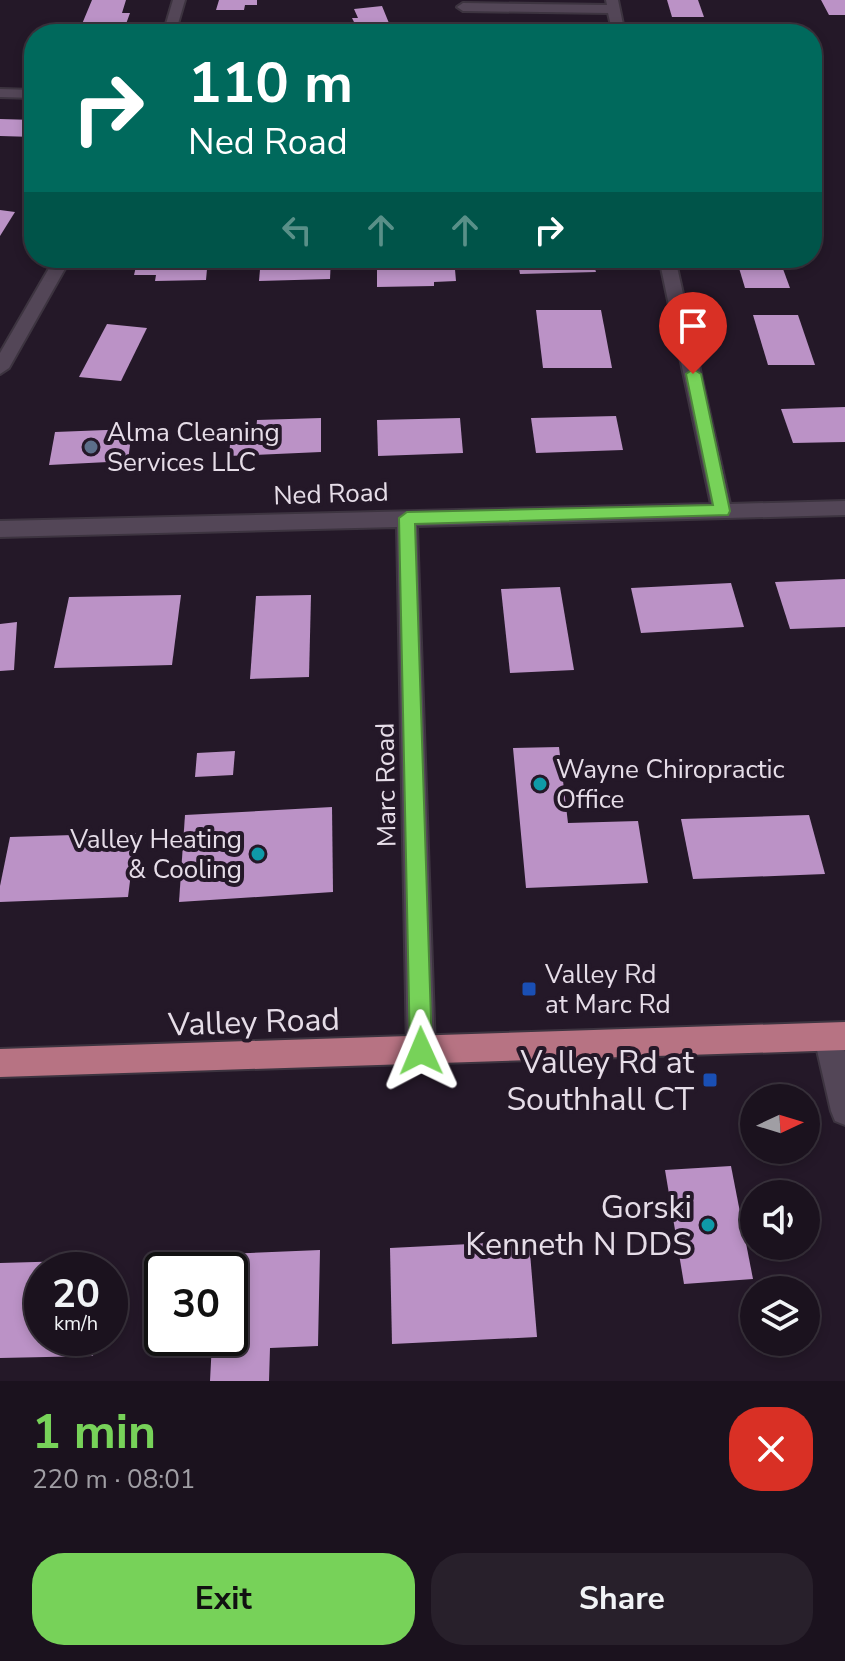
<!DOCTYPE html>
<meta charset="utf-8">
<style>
:root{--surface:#1b121e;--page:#28202b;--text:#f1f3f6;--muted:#a09ea4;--line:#39323c;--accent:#77d259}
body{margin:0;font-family:"Nunito Sans",sans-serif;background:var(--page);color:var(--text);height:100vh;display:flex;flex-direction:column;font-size:30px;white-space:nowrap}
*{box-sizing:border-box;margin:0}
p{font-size:26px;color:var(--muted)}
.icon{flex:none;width:44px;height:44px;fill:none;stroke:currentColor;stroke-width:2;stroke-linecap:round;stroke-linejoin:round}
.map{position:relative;height:1381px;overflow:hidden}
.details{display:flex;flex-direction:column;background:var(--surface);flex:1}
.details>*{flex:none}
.banner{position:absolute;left:24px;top:24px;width:798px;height:244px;border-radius:32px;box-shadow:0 4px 12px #0003,0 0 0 2px var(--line);background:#00695c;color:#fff;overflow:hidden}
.needle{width:52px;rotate:86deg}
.fabs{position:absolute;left:740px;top:1084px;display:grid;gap:16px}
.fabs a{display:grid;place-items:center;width:80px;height:80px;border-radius:50%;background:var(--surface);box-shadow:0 4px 12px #0003,0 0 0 2px var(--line);font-size:40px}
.speed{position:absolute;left:24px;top:1252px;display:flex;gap:16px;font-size:40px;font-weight:700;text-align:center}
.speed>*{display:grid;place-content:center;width:104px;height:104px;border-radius:50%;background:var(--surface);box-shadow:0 4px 12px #0003,0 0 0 2px var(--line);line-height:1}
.speed small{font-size:20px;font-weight:400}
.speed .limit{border:4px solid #111;border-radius:12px;background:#fff;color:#111}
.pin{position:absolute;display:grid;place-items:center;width:68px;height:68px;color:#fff;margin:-82px -34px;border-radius:50% 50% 50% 0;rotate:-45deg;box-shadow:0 0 8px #0007}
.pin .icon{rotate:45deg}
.me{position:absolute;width:88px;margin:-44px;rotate:359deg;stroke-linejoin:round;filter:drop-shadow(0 0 6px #0008)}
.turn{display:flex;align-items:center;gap:28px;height:168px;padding:0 32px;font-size:36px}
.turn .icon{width:104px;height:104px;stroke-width:2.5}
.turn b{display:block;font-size:56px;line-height:68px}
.lanes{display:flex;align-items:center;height:76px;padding:0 32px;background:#0003;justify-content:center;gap:40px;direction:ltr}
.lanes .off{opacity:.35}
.round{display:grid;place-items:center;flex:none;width:84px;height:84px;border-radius:32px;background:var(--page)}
.summary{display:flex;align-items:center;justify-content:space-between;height:136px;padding:0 32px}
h1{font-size:48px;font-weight:700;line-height:60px;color:var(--accent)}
.action{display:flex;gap:16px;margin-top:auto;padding:16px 32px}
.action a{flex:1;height:92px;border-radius:32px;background:var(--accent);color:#111;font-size:32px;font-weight:700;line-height:92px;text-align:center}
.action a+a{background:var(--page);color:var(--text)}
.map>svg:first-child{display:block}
.building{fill:#bb92c6}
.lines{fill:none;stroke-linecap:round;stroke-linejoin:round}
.minor-casing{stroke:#3d3440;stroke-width:4}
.primary-casing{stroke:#3d3440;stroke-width:4}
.minor{fill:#534657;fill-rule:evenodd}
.primary{fill:#b77383;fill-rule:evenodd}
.route{fill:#77d259;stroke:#4d883a;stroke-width:2}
.service-dot{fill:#5c6f8a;stroke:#241828;stroke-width:3}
.culture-dot{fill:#0f9aa8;stroke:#241828;stroke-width:3}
.transit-dot{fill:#1a4fb4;stroke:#241828;stroke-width:3}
.labels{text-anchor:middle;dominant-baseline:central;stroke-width:8;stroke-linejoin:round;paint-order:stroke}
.poi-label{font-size:26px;fill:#e6dde8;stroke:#241828;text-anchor:start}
.street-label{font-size:26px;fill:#e6dde8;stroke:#241828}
.near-street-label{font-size:32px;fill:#e6dde8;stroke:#241828}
.near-poi-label{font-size:32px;fill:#e6dde8;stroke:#241828;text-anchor:end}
</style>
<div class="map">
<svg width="845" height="1381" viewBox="0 0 845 1381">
<rect width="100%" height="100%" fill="#241828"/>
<!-- building -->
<g class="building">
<polygon points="92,0 126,0 122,13 130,13 126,24 82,24"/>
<polygon points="219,0 257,0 257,5 245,5 244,10 216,10"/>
<polygon points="667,0 698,0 704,17 672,17"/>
<polygon points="821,0 845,0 845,15 829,15"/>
<polygon points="382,6 393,33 360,34 352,18 358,18 354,9"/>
<polygon points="212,26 236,26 234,34 210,34"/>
<polygon points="675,30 722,30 723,34 676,34"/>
<polygon points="0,119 34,120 34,137 0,136"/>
<polygon points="0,210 15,212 0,236"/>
<polygon points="138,258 208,258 206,280 155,281 156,275 134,275"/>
<polygon points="261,258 331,258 330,279 259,281"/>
<polygon points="377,258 454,258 456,281 434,282 434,286 377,287"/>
<polygon points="517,258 592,258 596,272 520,274"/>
<polygon points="736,258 779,258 790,288 745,288"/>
<polygon points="536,310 601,310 612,368 543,368"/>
<polygon points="753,315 798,315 815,365 768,365"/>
<polygon points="107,324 147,328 121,381 79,377"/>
<polygon points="845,407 845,442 793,443 781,409"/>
<polygon points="616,416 623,450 536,453 531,418"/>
<polygon points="321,418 321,452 229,456 231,433 256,432 257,420"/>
<polygon points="460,418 463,453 378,456 377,420"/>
<polygon points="132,429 128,461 49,465 55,432"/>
<polygon points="845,579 845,627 790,629 775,582"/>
<polygon points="731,583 744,627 641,633 631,588"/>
<polygon points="560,587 574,670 510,673 501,589"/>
<polygon points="181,595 172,665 54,668 69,597"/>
<polygon points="311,595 309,677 250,679 256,596"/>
<polygon points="17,622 14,670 0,671 0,624"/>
<polygon points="559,747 568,823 638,821 648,883 526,888 513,748"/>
<polygon points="235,751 233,775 195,777 197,753"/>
<polygon points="332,807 333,892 179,902 185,815"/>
<polygon points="809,815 825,874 693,879 681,819"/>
<polygon points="136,833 128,897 0,902 0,886 10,837"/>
<polygon points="731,1166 753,1279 684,1284 665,1170"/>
<polygon points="529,1241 537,1337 392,1344 390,1248"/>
<polygon points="320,1250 318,1346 270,1348 269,1381 210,1381 212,1342 168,1344 169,1338 230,1338 230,1270 175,1270 176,1256"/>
<polygon points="106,1260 104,1270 42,1270 42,1338 95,1338 93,1356 0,1358 0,1263"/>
</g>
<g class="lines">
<defs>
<g id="minor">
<polygon points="173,0 185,0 175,34 163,34"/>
<polygon points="606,0 618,0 625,34 613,34 608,13 463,11 457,7 463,3 607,5"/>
<polygon points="0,89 34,90 34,98 0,97"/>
<polygon points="55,258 71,258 9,368 0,374 0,353"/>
<polygon points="659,258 675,258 730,504 845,501 845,515 417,526 435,1051 431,1061 421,1065 411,1061 407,1051 397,527 0,537 0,521 711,504"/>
<polygon points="828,1023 838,1027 845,1052 845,1125 835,1121 831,1111 814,1037 818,1027"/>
</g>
<polygon id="primary" points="845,1022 845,1050 0,1077 0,1049"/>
</defs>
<!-- minor casing -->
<use href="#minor" class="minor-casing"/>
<!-- primary casing -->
<use href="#primary" class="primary-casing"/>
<!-- minor -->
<use href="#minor" class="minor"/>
<!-- primary -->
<use href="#primary" class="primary"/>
</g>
<!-- route -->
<polygon class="route" points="693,369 701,374 730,511 728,515 415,524 432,1051 429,1059 421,1062 413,1059 410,1051 399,518 407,512 713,505 686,374"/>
<!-- markers -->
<circle class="service-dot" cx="91" cy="447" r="8"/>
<g class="culture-dot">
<circle cx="540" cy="784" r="8"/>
<circle cx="258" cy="854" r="8"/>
<circle cx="708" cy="1225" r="8"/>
</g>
<g class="transit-dot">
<rect x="521" y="981" width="16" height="16" rx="4"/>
<rect x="702" y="1072" width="16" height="16" rx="4"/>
</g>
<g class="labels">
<!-- poi labels -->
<g class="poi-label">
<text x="107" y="432">Alma Cleaning<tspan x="107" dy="30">Services LLC</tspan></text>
<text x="556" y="769">Wayne Chiropractic<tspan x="556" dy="30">Office</tspan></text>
<text x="242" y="839" text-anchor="end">Valley Heating<tspan x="242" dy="30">&amp; Cooling</tspan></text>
<text x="545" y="974">Valley Rd<tspan x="545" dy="30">at Marc Rd</tspan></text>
</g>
<!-- street labels -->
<g class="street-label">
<text transform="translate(331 494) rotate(-2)">Ned Road</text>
<text transform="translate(386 785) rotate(-91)">Marc Road</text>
</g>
<!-- near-street labels -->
<g class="near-street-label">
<text transform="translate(254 1022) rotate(-2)">Valley Road</text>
</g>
<!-- near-poi labels -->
<g class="near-poi-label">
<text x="694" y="1062">Valley Rd at<tspan x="694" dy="37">Southhall CT</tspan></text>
<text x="692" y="1207">Gorski<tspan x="692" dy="37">Kenneth N DDS</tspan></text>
</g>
</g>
</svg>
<div class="fabs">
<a><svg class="needle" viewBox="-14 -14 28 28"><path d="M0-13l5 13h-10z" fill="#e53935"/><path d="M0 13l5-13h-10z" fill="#a09ea4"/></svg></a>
<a><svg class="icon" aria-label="sound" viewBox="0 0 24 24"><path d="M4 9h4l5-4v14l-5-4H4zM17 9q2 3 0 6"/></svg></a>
<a><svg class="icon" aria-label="layers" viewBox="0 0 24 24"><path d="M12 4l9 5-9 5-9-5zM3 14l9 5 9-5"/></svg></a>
</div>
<div class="speed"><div>20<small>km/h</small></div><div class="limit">30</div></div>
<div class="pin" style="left:693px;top:374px;background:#d93025"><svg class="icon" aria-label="arrive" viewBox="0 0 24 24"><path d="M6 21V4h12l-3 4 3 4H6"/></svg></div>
<svg class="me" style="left:421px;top:1051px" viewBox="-20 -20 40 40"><path d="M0-17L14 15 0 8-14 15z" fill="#77d259" stroke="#fff" stroke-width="4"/></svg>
<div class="banner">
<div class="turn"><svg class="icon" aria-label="right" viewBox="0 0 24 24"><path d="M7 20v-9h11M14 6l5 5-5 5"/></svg><div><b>110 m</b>Ned Road</div></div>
<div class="lanes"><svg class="icon off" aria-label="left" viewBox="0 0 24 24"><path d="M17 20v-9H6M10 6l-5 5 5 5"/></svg><svg class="icon off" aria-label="ahead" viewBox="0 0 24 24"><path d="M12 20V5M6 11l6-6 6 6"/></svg><svg class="icon off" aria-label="ahead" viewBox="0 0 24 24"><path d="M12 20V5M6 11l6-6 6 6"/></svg><svg class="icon" aria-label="right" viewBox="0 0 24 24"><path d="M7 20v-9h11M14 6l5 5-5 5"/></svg></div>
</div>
</div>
<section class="details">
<div class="summary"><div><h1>1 min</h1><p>220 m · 08:01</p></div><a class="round" style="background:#d93025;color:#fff"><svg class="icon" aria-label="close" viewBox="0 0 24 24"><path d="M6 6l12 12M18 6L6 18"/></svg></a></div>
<div class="action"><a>Exit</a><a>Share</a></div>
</section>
